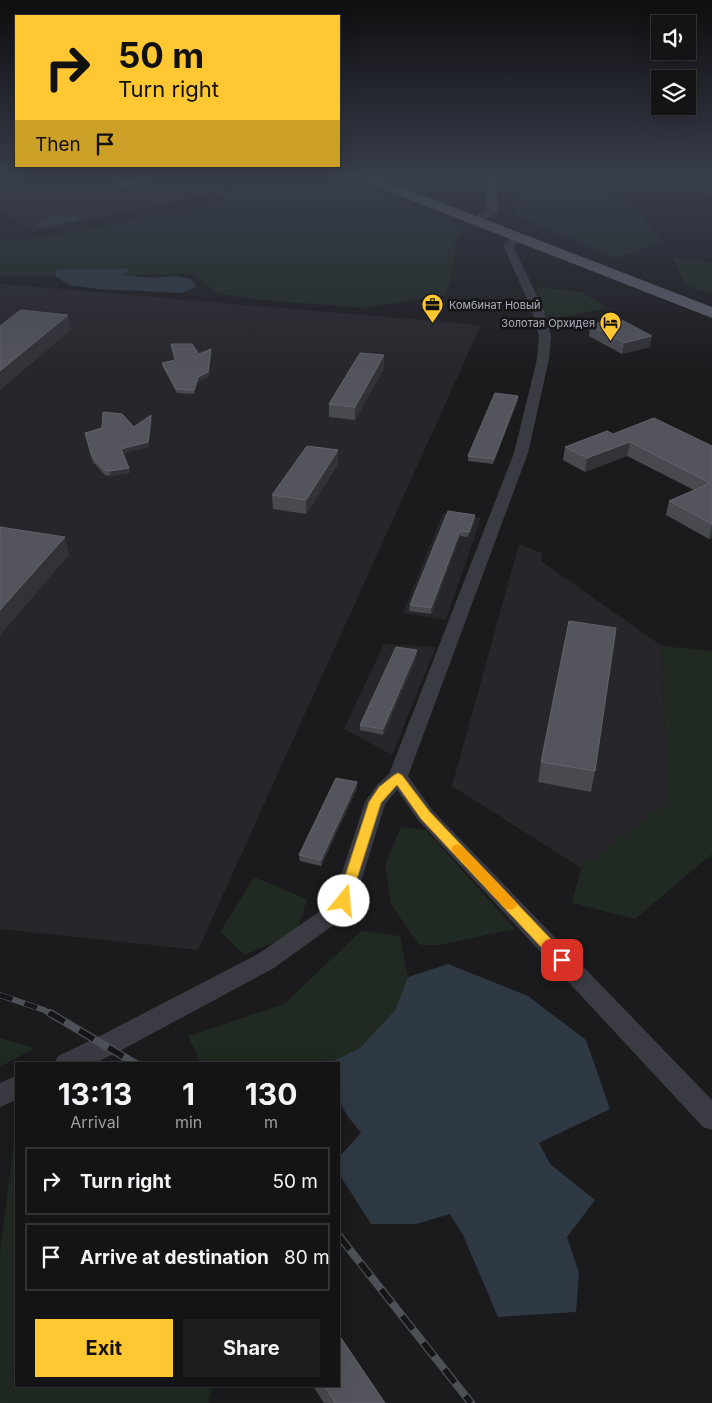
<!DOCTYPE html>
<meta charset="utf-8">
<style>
:root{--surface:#141416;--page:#1d1d1f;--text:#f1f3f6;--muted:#9d9ea1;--line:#333335;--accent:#ffc731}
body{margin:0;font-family:Inter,sans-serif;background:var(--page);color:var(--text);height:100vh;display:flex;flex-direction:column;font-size:19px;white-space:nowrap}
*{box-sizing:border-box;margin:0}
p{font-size:16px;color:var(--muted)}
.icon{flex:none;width:28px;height:28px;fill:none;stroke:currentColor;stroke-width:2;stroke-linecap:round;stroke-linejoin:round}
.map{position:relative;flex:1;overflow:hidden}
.panel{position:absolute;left:15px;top:1062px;width:325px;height:325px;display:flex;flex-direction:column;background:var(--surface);border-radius:0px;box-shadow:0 5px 20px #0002,0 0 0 1px var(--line)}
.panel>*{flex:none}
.top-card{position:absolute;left:15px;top:15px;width:325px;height:152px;border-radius:0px;box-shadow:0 5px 20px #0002,0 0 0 1px var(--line);background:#ffc731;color:#111;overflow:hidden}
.fabs{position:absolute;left:651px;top:15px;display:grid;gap:10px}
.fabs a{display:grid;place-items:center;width:45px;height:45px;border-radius:0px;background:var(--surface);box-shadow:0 5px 20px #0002,0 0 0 1px var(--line);font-size:25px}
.pin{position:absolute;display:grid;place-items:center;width:42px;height:42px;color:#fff;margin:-21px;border-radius:10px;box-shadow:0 2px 8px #0006}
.me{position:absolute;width:55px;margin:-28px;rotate:17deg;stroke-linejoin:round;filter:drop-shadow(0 0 4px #0008)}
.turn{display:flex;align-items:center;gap:18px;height:105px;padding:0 20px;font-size:22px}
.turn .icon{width:65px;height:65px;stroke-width:2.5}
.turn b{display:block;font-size:35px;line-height:42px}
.then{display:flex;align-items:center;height:48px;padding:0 20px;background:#0003;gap:10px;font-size:19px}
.eta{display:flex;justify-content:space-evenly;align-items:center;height:85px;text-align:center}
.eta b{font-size:30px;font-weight:700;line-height:35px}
.cta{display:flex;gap:10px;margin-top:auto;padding:10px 20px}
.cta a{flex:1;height:58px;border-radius:0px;background:var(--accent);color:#111;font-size:20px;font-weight:700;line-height:58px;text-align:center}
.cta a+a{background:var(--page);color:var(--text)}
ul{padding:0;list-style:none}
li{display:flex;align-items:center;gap:15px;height:68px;margin:0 10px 8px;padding:0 10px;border:2px solid var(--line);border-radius:0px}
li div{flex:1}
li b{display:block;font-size:19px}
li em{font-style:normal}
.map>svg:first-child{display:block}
.built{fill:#27262a}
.green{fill:#202922}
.water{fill:#2e3943}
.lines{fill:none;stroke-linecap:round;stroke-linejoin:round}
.minor{fill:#3b3c43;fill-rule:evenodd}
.tertiary{fill:#3b3c43;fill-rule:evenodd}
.trunk{fill:#5e606b;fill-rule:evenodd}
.rail-far1-casing{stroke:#4e5058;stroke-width:6}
.rail-casing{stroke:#4e5058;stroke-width:8}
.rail-far1{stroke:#161518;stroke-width:4.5;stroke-dasharray:13;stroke-linecap:butt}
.rail{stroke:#161518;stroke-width:5.5;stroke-dasharray:17;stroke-linecap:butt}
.wall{fill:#494a50}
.shaded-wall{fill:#323237}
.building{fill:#54555c;stroke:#62636b}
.route{fill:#ffc731;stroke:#a68120}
.slow{fill:#f59e0b}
.labels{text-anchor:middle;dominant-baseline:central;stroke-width:5;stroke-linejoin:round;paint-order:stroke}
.far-poi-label{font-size:11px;fill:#acb0be;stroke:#161518;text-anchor:start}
</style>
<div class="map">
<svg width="712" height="1403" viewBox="0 0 712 1403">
<rect width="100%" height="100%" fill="#1b1a1d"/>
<!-- built -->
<g class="built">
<polygon points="13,178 276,178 278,179 31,232 0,210 0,184"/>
<polygon points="674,178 712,178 712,198"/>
<polygon points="0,284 481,325 198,950 0,929"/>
<polygon points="443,513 481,518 446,620 403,613"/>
<polygon points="519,544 542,553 541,561 662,646 667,803 581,868 452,786"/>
<polygon points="384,644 436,647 392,755 344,729"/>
</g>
<!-- green -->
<g class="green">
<polygon points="283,178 345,178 373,191 394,196 466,229 452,243 456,246 452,272 446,295 364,308 263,300 219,294 191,273 124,275 127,269 56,270 55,276 0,276 0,241 62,235 151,216 193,212 226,200 211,194"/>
<polygon points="514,178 585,178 633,207 663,242 616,258 515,215"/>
<polygon points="673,258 712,263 712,295 685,285"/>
<polygon points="537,287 581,292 608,308 548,320"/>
<polygon points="662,646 712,651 712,854 635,919 572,903 581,868 667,803"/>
<polygon points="401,827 426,830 515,929 440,945 419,945 391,904 385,865"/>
<polygon points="254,877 307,899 297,932 245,955 220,932"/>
<polygon points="361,931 400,936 408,977 395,1010 360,1048 327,1064 201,1064 188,1036 284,1004"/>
<polygon points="0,1038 35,1048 0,1067"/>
<polygon points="16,1126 16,1386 213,1386 208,1403 0,1403 0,1252"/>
</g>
<!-- water -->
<g class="water">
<polygon points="70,214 79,217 78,220 42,227 36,226 50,217"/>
<polygon points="86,269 128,269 124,275 153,278 176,276 191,279 196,287 181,293 99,289 69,285 55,276 56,270"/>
<polygon points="448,964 528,996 586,1040 610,1109 539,1143 550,1164 595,1200 567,1237 579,1273 576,1312 498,1317 463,1235 450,1214 416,1224 371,1224 339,1174 339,1157 361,1133 346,1114 339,1100 339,1064 327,1064 360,1048 395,1010 408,977"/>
</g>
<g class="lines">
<!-- minor -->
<g class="minor">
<polygon points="517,234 522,237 513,246 544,310 551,336 549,359 528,453 408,776 433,811 712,1100 712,1130 703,1127 419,821 397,790 385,804 355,901 339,921 274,968 116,1053 93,1064 54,1064 58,1056 98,1037 258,954 323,909 334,897 365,802 377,785 389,774 514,453 537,359 539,336 532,310 503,245"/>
<polygon points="16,1076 16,1100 0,1107 0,1083"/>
</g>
<!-- tertiary -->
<polygon class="tertiary" points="486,178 496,178 498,212 479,224 471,224 469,221 486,210"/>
<!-- trunk -->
<polygon class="trunk" points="360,178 378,178 712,307 712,318 362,181"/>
<defs>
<polyline id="rail-far1" points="0,995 44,1010 52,1015"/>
<g id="rail">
<polyline points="50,1013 136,1064"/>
<polyline points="339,1236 471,1403"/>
</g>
</defs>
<!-- rail-far1 casing -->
<use href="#rail-far1" class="rail-far1-casing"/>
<!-- rail casing -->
<use href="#rail" class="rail-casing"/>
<!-- rail-far1 -->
<use href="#rail-far1" class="rail-far1"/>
<!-- rail -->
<use href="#rail" class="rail"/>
</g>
<!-- wall -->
<g class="wall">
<polygon points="107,178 190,178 190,184 138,194"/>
<polygon points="590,325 650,347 622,354 589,336"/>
<polygon points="171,344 199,354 211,349 209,377 198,381 194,394 177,393 163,367 162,363 175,360"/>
<polygon points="384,368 355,420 329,417 329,404"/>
<polygon points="518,396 518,400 493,464 468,461 468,456"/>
<polygon points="152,419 148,447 123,453 129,468 130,473 110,476 105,475 93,462 85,433 102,428 134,427"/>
<polygon points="613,434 712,446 712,537 709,539 666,515 669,501 694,490 627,456 585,472 563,460 565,447"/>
<polygon points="338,464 306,514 273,509 272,495"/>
<polygon points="448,511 475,515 475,520 468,537 460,536 431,614 409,611 410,605"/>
<polygon points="417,656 383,735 360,730 360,725"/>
<polygon points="541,762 595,771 591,792 538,782"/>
<polygon points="357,788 321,866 300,861 299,855"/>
<polygon points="313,1386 339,1386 385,1403 324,1403"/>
</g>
<!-- shaded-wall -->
<g class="shaded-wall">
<polygon points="154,178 190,178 190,184 138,194 137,181"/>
<polygon points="68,315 71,330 0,390 0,371"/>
<polygon points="652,336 650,347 622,354 624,343"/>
<polygon points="211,349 209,377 198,381 194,394 194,390 198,377"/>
<polygon points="384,355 384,368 355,420 355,407"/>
<polygon points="518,396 518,400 493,464 494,459"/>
<polygon points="151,415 152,419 148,447 122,454 121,449"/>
<polygon points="630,442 627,456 585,472 587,458"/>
<polygon points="338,450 338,464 306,514 306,500"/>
<polygon points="129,468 130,473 110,476 110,471"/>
<polygon points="475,515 475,520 468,537 469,532"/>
<polygon points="712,525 712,537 709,539"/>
<polygon points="460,531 460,536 431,614 431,608"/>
<polygon points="65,537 69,555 0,635 0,610"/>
<polygon points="417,650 417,656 383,735 383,729"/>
<polygon points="357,782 357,788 321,866 321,860"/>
</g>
<!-- building -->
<g class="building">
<polygon points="131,178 154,178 137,181"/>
<polygon points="21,310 68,315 0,371 0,326"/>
<polygon points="618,318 652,336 624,343 590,325"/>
<polygon points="171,344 192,344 199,354 211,349 208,372 198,377 194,390 176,389 162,363 175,360"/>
<polygon points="360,353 384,355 355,407 329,404"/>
<polygon points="495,393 518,396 494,459 468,456"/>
<polygon points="103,412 122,414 134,427 151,415 148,442 121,449 129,468 110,471 105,470 92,457 85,433 102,428"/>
<polygon points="654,418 712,446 712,524 669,501 710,483 630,442 587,458 565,447 607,431 613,434"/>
<polygon points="307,446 338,450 306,500 272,495"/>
<polygon points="448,511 475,515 469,532 460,531 431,608 410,605"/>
<polygon points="0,527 65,537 0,610"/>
<polygon points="569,621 616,628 595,771 541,762"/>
<polygon points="396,647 417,650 383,729 360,725"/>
<polygon points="336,778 357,782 321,860 299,855"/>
<polygon points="339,1335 385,1403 335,1403 325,1386 339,1386"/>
</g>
<!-- sky -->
<linearGradient id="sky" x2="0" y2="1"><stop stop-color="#0f0e10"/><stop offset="0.47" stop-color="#393e4c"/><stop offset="1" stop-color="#393e4c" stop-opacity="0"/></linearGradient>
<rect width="712" height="375" fill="url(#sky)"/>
<!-- route -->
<polygon class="route" points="398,773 402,775 430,812 567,956 569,960 567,964 562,966 557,964 421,819 397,785 381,803 350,901 348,904 344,906 339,904 337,901 369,802 379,787 394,775"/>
<!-- slow -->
<polygon class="slow" points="457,844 462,846 515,901 517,905 515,908 510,910 505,908 453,852 451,849 453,846"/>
<!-- icons -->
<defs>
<symbol id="office-pin" viewBox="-11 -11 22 30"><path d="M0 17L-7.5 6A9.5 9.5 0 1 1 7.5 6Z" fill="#ffc731" stroke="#161518"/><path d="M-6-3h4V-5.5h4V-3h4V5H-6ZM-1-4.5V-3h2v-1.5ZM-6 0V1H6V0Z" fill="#111"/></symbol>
<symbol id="hotel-pin" viewBox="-11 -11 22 30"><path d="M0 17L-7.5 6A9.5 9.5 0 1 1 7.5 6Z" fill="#ffc731" stroke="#161518"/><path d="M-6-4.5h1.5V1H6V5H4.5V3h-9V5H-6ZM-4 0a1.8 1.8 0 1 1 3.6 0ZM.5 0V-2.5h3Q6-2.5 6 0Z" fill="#111"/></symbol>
</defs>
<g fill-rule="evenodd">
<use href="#office-pin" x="420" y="292" width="25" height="34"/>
<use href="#hotel-pin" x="598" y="310" width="25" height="34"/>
</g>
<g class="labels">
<!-- far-poi labels -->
<g class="far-poi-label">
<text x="449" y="305">Комбинат Новый</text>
<text x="595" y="323" text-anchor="end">Золотая Орхидея</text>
</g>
</g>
</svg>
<div class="fabs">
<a><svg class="icon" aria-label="sound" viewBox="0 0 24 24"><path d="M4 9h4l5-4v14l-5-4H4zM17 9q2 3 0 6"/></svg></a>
<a><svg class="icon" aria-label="layers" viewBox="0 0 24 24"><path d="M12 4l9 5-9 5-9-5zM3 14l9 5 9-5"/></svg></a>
</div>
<div class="pin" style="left:562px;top:960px;background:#d93025"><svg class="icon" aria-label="arrive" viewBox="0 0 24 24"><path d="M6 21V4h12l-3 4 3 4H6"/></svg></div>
<svg class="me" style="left:344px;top:901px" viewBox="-20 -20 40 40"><circle r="19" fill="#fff"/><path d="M0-13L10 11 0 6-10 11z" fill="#ffc731"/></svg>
<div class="top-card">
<div class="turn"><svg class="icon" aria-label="right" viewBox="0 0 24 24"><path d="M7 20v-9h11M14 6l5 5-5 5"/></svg><div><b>50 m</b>Turn right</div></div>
<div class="then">Then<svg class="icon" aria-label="arrive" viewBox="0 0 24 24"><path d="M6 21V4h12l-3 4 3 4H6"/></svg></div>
</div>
<section class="panel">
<div class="eta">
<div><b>13:13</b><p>Arrival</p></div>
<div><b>1</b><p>min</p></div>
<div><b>130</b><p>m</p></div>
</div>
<ul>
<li><svg class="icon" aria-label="right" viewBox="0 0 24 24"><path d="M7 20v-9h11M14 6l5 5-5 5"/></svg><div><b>Turn right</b></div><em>50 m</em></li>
<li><svg class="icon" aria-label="arrive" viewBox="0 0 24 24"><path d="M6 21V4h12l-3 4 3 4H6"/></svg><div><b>Arrive at destination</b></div><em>80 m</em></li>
</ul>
<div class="cta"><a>Exit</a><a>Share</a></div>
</section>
</div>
